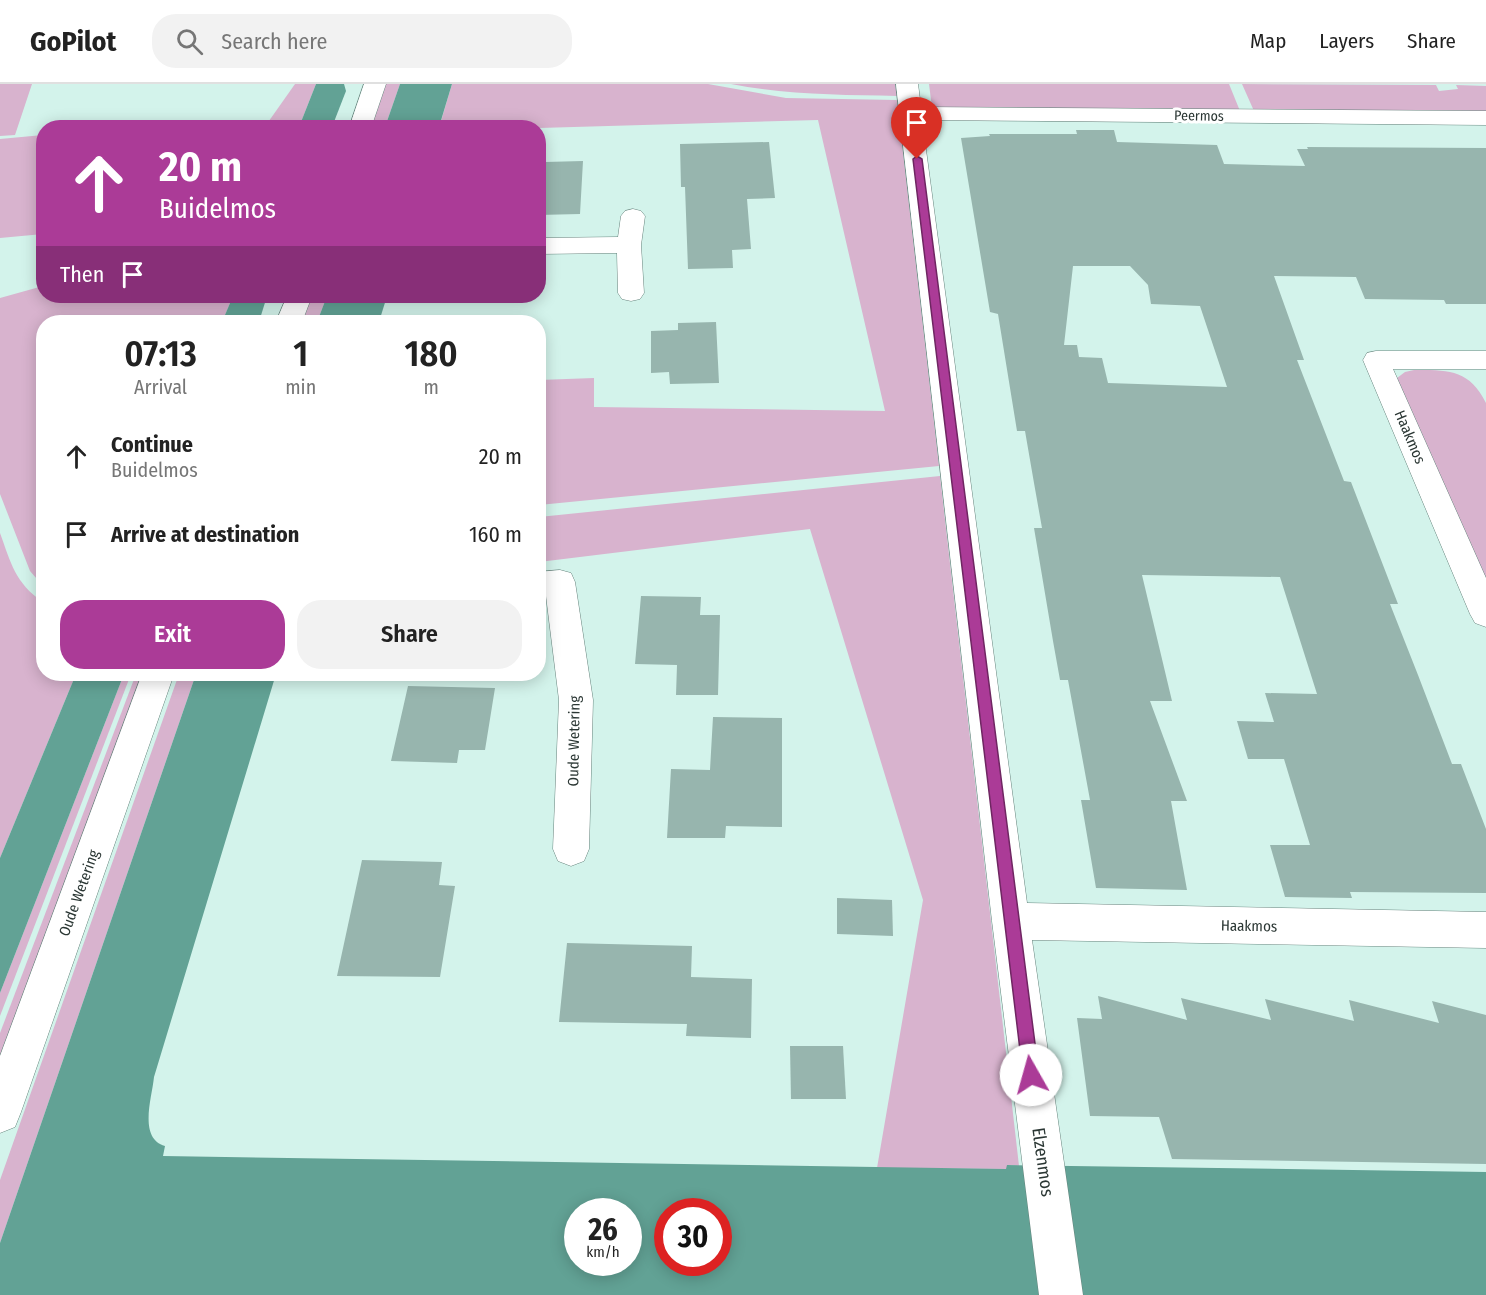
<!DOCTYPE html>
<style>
:root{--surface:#fff;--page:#f2f2f2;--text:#222;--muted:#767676;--line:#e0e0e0;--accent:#ab3b97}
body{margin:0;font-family:"Fira Sans Condensed",sans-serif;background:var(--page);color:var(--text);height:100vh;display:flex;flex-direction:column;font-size:22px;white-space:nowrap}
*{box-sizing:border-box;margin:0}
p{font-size:20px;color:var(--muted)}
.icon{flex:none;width:33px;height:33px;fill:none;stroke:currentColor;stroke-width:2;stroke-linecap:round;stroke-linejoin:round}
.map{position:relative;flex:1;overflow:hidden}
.drawer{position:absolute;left:36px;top:231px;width:510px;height:366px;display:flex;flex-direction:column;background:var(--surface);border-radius:24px;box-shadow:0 3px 15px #0003}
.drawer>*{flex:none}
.guide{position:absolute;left:36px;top:36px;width:510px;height:183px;border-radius:24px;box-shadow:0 3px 15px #0003;background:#ab3b97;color:#fff;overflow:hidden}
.speed{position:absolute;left:564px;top:1114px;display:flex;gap:12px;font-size:30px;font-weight:700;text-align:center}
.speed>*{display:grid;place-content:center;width:78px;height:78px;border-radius:50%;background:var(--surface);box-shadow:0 3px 15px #0003;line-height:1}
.speed small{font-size:15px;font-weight:400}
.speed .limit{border:9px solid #d22;background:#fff;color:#111}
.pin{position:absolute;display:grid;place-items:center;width:51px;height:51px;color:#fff;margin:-62px -26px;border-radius:50% 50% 50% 0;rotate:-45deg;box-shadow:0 0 6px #0007}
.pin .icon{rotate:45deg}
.me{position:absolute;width:66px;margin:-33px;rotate:353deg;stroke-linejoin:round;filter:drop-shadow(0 0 4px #0008)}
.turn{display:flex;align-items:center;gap:21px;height:126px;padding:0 24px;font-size:27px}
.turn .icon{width:78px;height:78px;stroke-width:2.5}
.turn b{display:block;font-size:42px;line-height:51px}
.then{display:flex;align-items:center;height:57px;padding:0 24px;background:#0003;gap:12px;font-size:22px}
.eta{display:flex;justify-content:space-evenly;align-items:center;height:102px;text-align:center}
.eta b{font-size:36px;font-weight:600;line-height:42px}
.primary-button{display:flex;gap:12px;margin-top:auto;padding:12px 24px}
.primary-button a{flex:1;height:69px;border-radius:24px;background:var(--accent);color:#fff;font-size:24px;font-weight:600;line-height:69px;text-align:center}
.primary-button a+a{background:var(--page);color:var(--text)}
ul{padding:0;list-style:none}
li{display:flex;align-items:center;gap:18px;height:78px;padding:0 24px}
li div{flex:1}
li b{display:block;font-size:22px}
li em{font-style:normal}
header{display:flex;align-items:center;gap:36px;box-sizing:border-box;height:84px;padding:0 30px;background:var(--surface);border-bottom:2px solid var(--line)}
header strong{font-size:28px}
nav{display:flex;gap:33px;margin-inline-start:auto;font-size:21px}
.search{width:420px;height:54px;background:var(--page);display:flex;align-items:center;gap:15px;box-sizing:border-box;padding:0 21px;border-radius:24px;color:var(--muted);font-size:22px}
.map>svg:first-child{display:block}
.green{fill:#d8b3ce}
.water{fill:#62a295;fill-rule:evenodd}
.building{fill:#97b5ae;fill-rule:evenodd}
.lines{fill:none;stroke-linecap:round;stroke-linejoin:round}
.street-casing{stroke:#67847d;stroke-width:1}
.street{fill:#fff;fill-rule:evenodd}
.route{fill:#ab3b97;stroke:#6f2662;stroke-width:1.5}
.labels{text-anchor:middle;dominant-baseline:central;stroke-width:6;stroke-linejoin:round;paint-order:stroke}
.far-street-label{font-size:14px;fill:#2b3734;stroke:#fff}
.street-label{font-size:15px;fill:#2b3734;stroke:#fff}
.near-street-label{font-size:18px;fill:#2b3734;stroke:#fff}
</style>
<header>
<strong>GoPilot</strong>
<div class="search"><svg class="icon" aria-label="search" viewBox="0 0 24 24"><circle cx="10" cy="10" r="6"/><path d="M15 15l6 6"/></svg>Search here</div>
<nav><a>Map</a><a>Layers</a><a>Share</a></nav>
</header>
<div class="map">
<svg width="1486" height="1211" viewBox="0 0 1486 1211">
<rect width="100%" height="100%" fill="#d3f3eb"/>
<!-- green -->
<g class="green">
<polygon points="0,0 32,0 15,51 0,52"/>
<polygon points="295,0 316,0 299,43 264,44"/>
<polygon points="386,0 400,0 385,43 371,44"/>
<polygon points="452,0 708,0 786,14 897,16 939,382 539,421 539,296 594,294 594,323 885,327 818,36 539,44 439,44"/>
<path d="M731 0H895L897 12C841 11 786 11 731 0Z"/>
<polygon points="929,0 1229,0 1240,27 932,24"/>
<polygon points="1242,0 1436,1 1439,7 1477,3 1458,5 1456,1 1486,2 1486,29 1254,27"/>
<polygon points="43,51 43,150 0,154 0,55"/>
<polygon points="43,202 44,212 233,212 222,238 44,238 43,502 30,487 0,410 0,214"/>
<polygon points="312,212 327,212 317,238 302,238"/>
<path d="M1414 286C1448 286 1469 285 1486 319V504L1397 294 1405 288Z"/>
<polygon points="940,392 1019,1082 1007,1081 1007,1085 877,1084 923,816 810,445 539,478 539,433"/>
<path d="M0 449C11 479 15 499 43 518L44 590H76L0 774Z"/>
<polygon points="124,590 131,590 0,932 0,909"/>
<polygon points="136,590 143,590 0,972 0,949"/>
<polygon points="179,590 196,590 0,1159 0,1096"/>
</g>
<!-- water -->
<g class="water">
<polygon points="316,0 344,0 346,7 332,43 299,43"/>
<polygon points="400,0 452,0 439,43 385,43"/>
<polygon points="233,212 267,212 259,238 222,238"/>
<polygon points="327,212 387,212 379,238 317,238"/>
<polygon points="76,590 124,590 0,909 0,774"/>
<path d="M196 590H276L154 993C152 1014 138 1054 165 1062L163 1072 1006 1085 1007 1081 1486 1088V1211H0V1159ZM578 1128H628V1179H578ZM668 1128H718V1179H668Z"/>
</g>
<!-- building -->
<g class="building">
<path d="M1076 46H1114L1117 58 1217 61 1224 80 1305 82 1297 65H1308L1307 63 1486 64V220H1446L1444 216 1365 215 1356 193 1274 192 1304 276H1297L1344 397 1351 398 1398 520H1390L1418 591 1452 680H1461L1486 745V809L1350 808 1352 814 1285 813 1270 761H1310L1284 675H1248L1237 637 1274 638 1265 609 1317 610 1280 493 1142 491 1172 617H1150L1187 717H1171L1187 806 1096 804 1081 716H1090L1068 596H1060L1053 557 1034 444H1042L1034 399 1025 347H1017L998 230 990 228 961 54 990 52 989 50H1077ZM1073 182H1130L1148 201 1151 220 1200 222 1227 303 1108 299 1102 274 1079 273 1077 261H1064Z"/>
<polygon points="769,58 775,114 747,115 751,165 732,166 733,184 688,185 685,103 681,103 680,60"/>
<polygon points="583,77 580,130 538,131 538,81 545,80 545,78"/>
<polygon points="716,238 719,299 670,300 669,288 651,289 651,247 678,246 678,239"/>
<polygon points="641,512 701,513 700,531 720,531 718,611 676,611 677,581 635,580"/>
<polygon points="408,602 495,604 485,666 459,666 457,679 391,677"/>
<polygon points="713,633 782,634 782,743 726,742 725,754 667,754 671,685 710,686"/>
<polygon points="362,776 442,778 439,801 455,802 440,893 337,892"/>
<polygon points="837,814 892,816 893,852 837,850"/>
<polygon points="567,859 692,862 691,893 752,895 751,954 686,952 687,940 559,938"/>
<polygon points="1098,912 1187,936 1181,914 1271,936 1265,915 1354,937 1349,916 1439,939 1432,917 1486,931 1486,1080 1172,1075 1159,1033 1090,1032 1077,934 1102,935"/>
<polygon points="790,962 843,962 846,1015 791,1015"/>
</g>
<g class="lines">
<defs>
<g id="street">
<polygon points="364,0 386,0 371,44 349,44"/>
<polygon points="896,0 918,0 921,23 1486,27 1486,41 922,36 1027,819 1486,828 1486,864 1032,856 1083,1211 1039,1211 992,837"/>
<polygon points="633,125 641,127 645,132 641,161 644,209 640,215 631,217 622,215 618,209 617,169 538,170 538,154 618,153 621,132 625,127"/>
<polygon points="287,212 312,212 302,238 276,238"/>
<polygon points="1376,267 1486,267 1486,285 1393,285 1486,494 1486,543 1475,539 1470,530 1363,276 1367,269"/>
<polygon points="560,486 571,489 575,498 593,616 589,765 584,777 571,782 558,777 553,765 559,616 546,512 538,512 538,488"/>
<polygon points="142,590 174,590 21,1028 15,1043 0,1049 0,972"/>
</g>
</defs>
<!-- street casing -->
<use href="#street" class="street-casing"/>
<!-- street -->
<use href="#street" class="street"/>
</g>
<!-- route -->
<polygon class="route" points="917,72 922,75 1039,991 1037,997 1031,999 1025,997 1023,991 913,75"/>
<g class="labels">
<!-- far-street labels -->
<g class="far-street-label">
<text transform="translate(1199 32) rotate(1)">Peermos</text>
</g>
<!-- street labels -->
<g class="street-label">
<text transform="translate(1410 353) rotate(67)">Haakmos</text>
<text transform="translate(574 657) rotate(-89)">Oude Wetering</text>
<text transform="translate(79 809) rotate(-70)">Oude Wetering</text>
<text transform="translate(1249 842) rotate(1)">Haakmos</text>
</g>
<!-- near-street labels -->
<g class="near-street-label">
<text transform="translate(1043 1078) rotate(82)">Elzenmos</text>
</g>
</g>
</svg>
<div class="speed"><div>26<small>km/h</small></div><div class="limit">30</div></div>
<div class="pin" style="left:917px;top:75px;background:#d93025"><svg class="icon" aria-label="arrive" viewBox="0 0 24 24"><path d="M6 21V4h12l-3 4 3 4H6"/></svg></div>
<svg class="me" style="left:1031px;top:991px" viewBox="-20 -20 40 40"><circle r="19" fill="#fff"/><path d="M0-13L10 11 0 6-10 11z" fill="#ab3b97"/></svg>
<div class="guide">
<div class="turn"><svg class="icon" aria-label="ahead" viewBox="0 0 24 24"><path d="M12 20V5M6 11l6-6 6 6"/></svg><div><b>20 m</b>Buidelmos</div></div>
<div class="then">Then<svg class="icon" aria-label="arrive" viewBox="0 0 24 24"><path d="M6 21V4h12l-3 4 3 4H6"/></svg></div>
</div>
<section class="drawer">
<div class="eta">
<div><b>07:13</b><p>Arrival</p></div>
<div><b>1</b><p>min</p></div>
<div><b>180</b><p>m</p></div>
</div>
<ul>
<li><svg class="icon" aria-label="ahead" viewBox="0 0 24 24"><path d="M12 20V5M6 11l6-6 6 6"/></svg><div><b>Continue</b><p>Buidelmos</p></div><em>20 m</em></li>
<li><svg class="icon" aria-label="arrive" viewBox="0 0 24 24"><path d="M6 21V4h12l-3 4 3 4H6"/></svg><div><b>Arrive at destination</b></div><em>160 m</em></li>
</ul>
<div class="primary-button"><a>Exit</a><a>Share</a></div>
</section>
</div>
